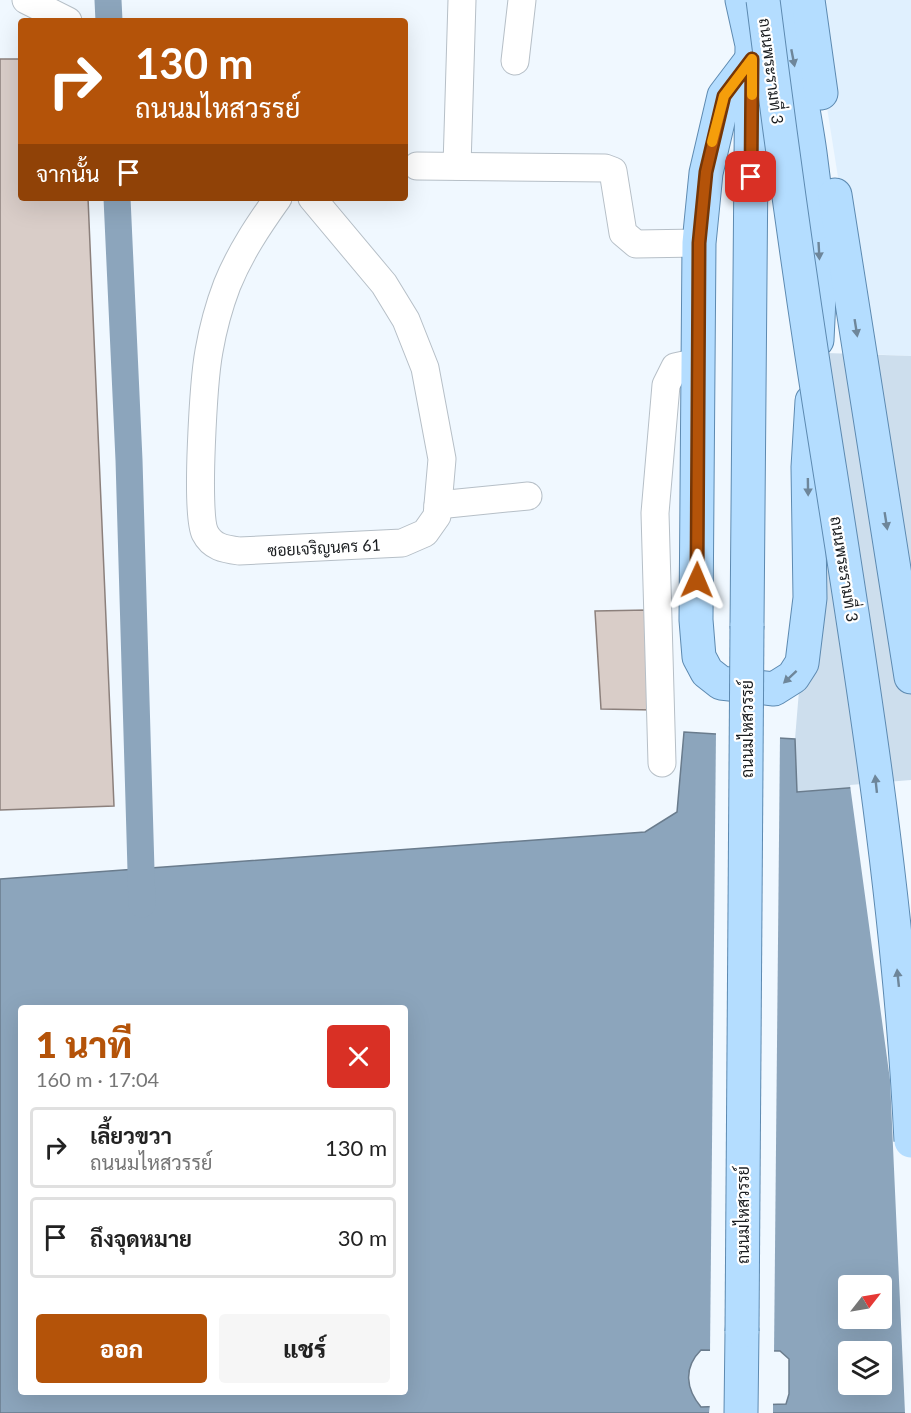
<!DOCTYPE html>
<html lang="th">
<meta charset="utf-8">
<style>
:root{--surface:#fff;--page:#f6f6f6;--text:#222;--muted:#767676;--line:#e0e0e0;--accent:#b45309}
body{margin:0;font-family:Lato,Sarabun,sans-serif;background:var(--page);color:var(--text);height:100vh;display:flex;flex-direction:column;font-size:22px;white-space:nowrap}
*{box-sizing:border-box;margin:0}
p{font-size:20px;color:var(--muted)}
.icon{flex:none;width:33px;height:33px;fill:none;stroke:currentColor;stroke-width:2;stroke-linecap:round;stroke-linejoin:round}
.map{position:relative;flex:1;overflow:hidden}
.side{position:absolute;left:18px;top:1005px;width:390px;height:390px;display:flex;flex-direction:column;background:var(--surface);border-radius:6px;box-shadow:0 6px 24px #0002}
.side>*{flex:none}
.banner{position:absolute;left:18px;top:18px;width:390px;height:183px;border-radius:6px;box-shadow:0 6px 24px #0002;background:#b45309;color:#fff;overflow:hidden}
.needle{width:39px;rotate:59deg}
.fabs{position:absolute;left:838px;top:1275px;display:grid;gap:12px}
.fabs a{display:grid;place-items:center;width:54px;height:54px;border-radius:6px;background:var(--surface);box-shadow:0 6px 24px #0002;font-size:30px}
.pin{position:absolute;display:grid;place-items:center;width:51px;height:51px;color:#fff;margin:-26px;border-radius:12px;box-shadow:0 3px 9px #0006}
.me{position:absolute;width:66px;margin:-33px;rotate:1deg;stroke-linejoin:round;filter:drop-shadow(0 0 4px #0008)}
.turn{display:flex;align-items:center;gap:21px;height:126px;padding:0 18px;font-size:27px}
.turn .icon{width:78px;height:78px;stroke-width:2.5}
.turn b{display:block;font-size:42px;line-height:51px}
.then{display:flex;align-items:center;height:57px;padding:0 18px;background:#0003;gap:12px;font-size:22px}
.round{display:grid;place-items:center;flex:none;width:63px;height:63px;border-radius:6px;background:var(--page)}
.summary{display:flex;align-items:center;justify-content:space-between;height:102px;padding:0 18px}
h1{font-size:36px;font-weight:800;line-height:45px;color:var(--accent)}
.button{display:flex;gap:12px;margin-top:auto;padding:12px 18px}
.button a{flex:1;height:69px;border-radius:6px;background:var(--accent);color:#fff;font-size:24px;font-weight:800;line-height:69px;text-align:center}
.button a+a{background:var(--page);color:var(--text)}
ul{padding:0;list-style:none}
li{display:flex;align-items:center;gap:18px;height:81px;margin:0 12px 9px;padding:0 6px;border:3px solid var(--line);border-radius:6px}
li div{flex:1}
li b{display:block;font-size:22px}
li em{font-style:normal}
.map>svg:first-child{display:block}
.built{fill:#e0f0fe}
.green{fill:#cddeed}
.water{fill:#8ca5bc;stroke:#6a7c8d;stroke-width:1.5;fill-rule:evenodd}
.pier{fill:#f0f8ff}
.lines{fill:none;stroke-linecap:round;stroke-linejoin:round}
.canal{stroke:#8ca5bc;stroke-width:27}
.building{fill:#d9cdc8;stroke:#8c807c;stroke-width:1.5}
.minor-casing{stroke:#b6bfc7;stroke-width:29}
.major-casing{stroke:#5d8ab1;stroke-width:35}
.minor{stroke:#fff;stroke-width:27}
.major{stroke:#b4ddff;stroke-width:33}
.major-bridge-casing{stroke:#5d8ab1;stroke-width:35;stroke-linecap:butt}
.major-bridge{stroke:#b4ddff;stroke-width:33}
.oneway{fill:#6e869a}
.route-casing{stroke:#753606;stroke-width:15}
.route{stroke:#b45309;stroke-width:10}
.slow{stroke:#f59e0b;stroke-width:10}
.labels{text-anchor:middle;dominant-baseline:central;stroke-width:4.5;stroke-linejoin:round;paint-order:stroke}
.street-label{font-size:16px;fill:#191c1f;stroke:#fff}
</style>
<div class="map">
<svg width="911" height="1413" viewBox="0 0 911 1413">
<rect width="100%" height="100%" fill="#f0f8ff"/>
<!-- built -->
<polygon class="built" points="810,0 911,0 911,356 866,354"/>
<!-- green -->
<polygon class="green" points="827,353 911,356 911,783 797,792 795,739"/>
<!-- water -->
<path class="water" d="M684 732 795 739 797 792 911 783V1413H0V879L645 832 677 812ZM21 1008H405V1392H21ZM849 1286H882V1318H849ZM701 1350 780 1351 789 1359V1394L786 1404 701 1407C686 1389 683 1368 701 1350ZM849 1352H882V1384H849Z"/>
<!-- pier -->
<g class="pier">
<polygon points="716,731 780,735 774,1354 710,1353"/>
<polygon points="911,780 911,1413 905,1413 890,1080 850,785"/>
<polygon points="773,1402 773,1413 709,1413 710,1404"/>
</g>
<g class="lines">
<!-- canal -->
<g class="canal">
<polyline points="108,0 109,21"/>
<polyline points="117,198 129,460 142,904"/>
</g>
</g>
<!-- building -->
<g class="building">
<polygon points="0,59 21,59 21,198 88,198 114,806 0,810"/>
<polygon points="648,610 654,710 601,709 595,611"/>
</g>
<g class="lines">
<defs>
<g id="minor">
<polyline points="26,0 68,21"/>
<polyline points="515,61 522,0"/>
<polyline points="417,166 605,168 613,171 623,233 636,244 699,243"/>
<polyline points="457,166 462,0"/>
<path d="M278 198C258 226 240 253 227 285 219 306 213 328 209 351 204 378 195 513 205 533 212 547 224 549 239 551L402 543 425 533 437 516 442 459 425 368 406 320 384 284 312 198"/>
<polyline points="438,505 528,496"/>
<polyline points="662,763 655,513 666,385 675,367 698,362"/>
</g>
<g id="major">
<polyline points="742,0 752,45 747,626"/>
<path d="M784 0C791 51 803 102 810 153 819 216 821 278 817 340"/>
<polyline points="808,0 821,93"/>
<polyline points="752,59 724,96 706,173 699,243 696,620 699,657 707,672 721,683 774,689 793,677 802,663 810,598 808,467 812,401"/>
<polyline points="835,195 911,677"/>
<polyline points="741,1413 742,1331"/>
</g>
</defs>
<!-- minor casing -->
<use href="#minor" class="minor-casing"/>
<!-- major casing -->
<use href="#major" class="major-casing"/>
<!-- minor -->
<use href="#minor" class="minor"/>
<!-- major -->
<use href="#major" class="major"/>
<defs>
<g id="major-bridge">
<path d="M763 0C782 151 803 302 827 452 863 680 900 910 911 1141"/>
<polyline points="742,1331 747,626"/>
</g>
</defs>
<!-- major-bridge casing -->
<use href="#major-bridge" class="major-bridge-casing"/>
<!-- major-bridge -->
<use href="#major-bridge" class="major-bridge"/>
</g>
<!-- one-way arrows -->
<defs><path id="oneway-solid" d="M-6-.8H1V-3.2L6.5 0L1 3.2V.8H-6Z" transform="scale(1.5)"/></defs>
<g class="oneway">
<use href="#oneway-solid" transform="translate(793 58) rotate(79)"/>
<use href="#oneway-solid" transform="translate(819 251) rotate(87)"/>
<use href="#oneway-solid" transform="translate(856 328) rotate(81)"/>
<use href="#oneway-solid" transform="translate(808 487) rotate(89)"/>
<use href="#oneway-solid" transform="translate(886 521) rotate(81)"/>
<use href="#oneway-solid" transform="translate(790 677) rotate(137)"/>
<use href="#oneway-solid" transform="translate(876 784) rotate(-96)"/>
<use href="#oneway-solid" transform="translate(898 978) rotate(-96)"/>
</g>
<g class="lines">
<defs>
<polyline id="route" points="697,580 699,243 706,172 724,96 752,59 751,177"/>
</defs>
<!-- route casing -->
<use href="#route" class="route-casing"/>
<!-- route -->
<use href="#route" class="route"/>
<!-- slow -->
<polyline class="slow" points="712,142 724,96 752,59 752,95"/>
</g>
<g class="labels">
<!-- street labels -->
<g class="street-label">
<text transform="translate(772 71) rotate(83)">ถนนพระรามที่ 3</text>
<text transform="translate(324 547) rotate(-3)">ซอยเจริญนคร 61</text>
<text transform="translate(845 569) rotate(81)">ถนนพระรามที่ 3</text>
<text transform="translate(746 729) rotate(-90)">ถนนมไหสวรรย์</text>
<text transform="translate(742 1215) rotate(-90)">ถนนมไหสวรรย์</text>
</g>
</g>
</svg>
<div class="fabs">
<a><svg class="needle" viewBox="-14 -14 28 28"><path d="M0-13l5 13h-10z" fill="#e53935"/><path d="M0 13l5-13h-10z" fill="#767676"/></svg></a>
<a><svg class="icon" aria-label="layers" viewBox="0 0 24 24"><path d="M12 4l9 5-9 5-9-5zM3 14l9 5 9-5"/></svg></a>
</div>
<div class="pin" style="left:751px;top:177px;background:#d93025"><svg class="icon" aria-label="arrive" viewBox="0 0 24 24"><path d="M6 21V4h12l-3 4 3 4H6"/></svg></div>
<svg class="me" style="left:697px;top:580px" viewBox="-20 -20 40 40"><path d="M0-17L14 15 0 8-14 15z" fill="#b45309" stroke="#fff" stroke-width="4"/></svg>
<div class="banner">
<div class="turn"><svg class="icon" aria-label="right" viewBox="0 0 24 24"><path d="M7 20v-9h11M14 6l5 5-5 5"/></svg><div><b>130 m</b>ถนนมไหสวรรย์</div></div>
<div class="then">จากนั้น<svg class="icon" aria-label="arrive" viewBox="0 0 24 24"><path d="M6 21V4h12l-3 4 3 4H6"/></svg></div>
</div>
<section class="side">
<div class="summary"><div><h1>1 นาที</h1><p>160 m · 17:04</p></div><a class="round" style="background:#d93025;color:#fff"><svg class="icon" aria-label="close" viewBox="0 0 24 24"><path d="M6 6l12 12M18 6L6 18"/></svg></a></div>
<ul>
<li><svg class="icon" aria-label="right" viewBox="0 0 24 24"><path d="M7 20v-9h11M14 6l5 5-5 5"/></svg><div><b>เลี้ยวขวา</b><p>ถนนมไหสวรรย์</p></div><em>130 m</em></li>
<li><svg class="icon" aria-label="arrive" viewBox="0 0 24 24"><path d="M6 21V4h12l-3 4 3 4H6"/></svg><div><b>ถึงจุดหมาย</b></div><em>30 m</em></li>
</ul>
<div class="button"><a>ออก</a><a>แชร์</a></div>
</section>
</div>
